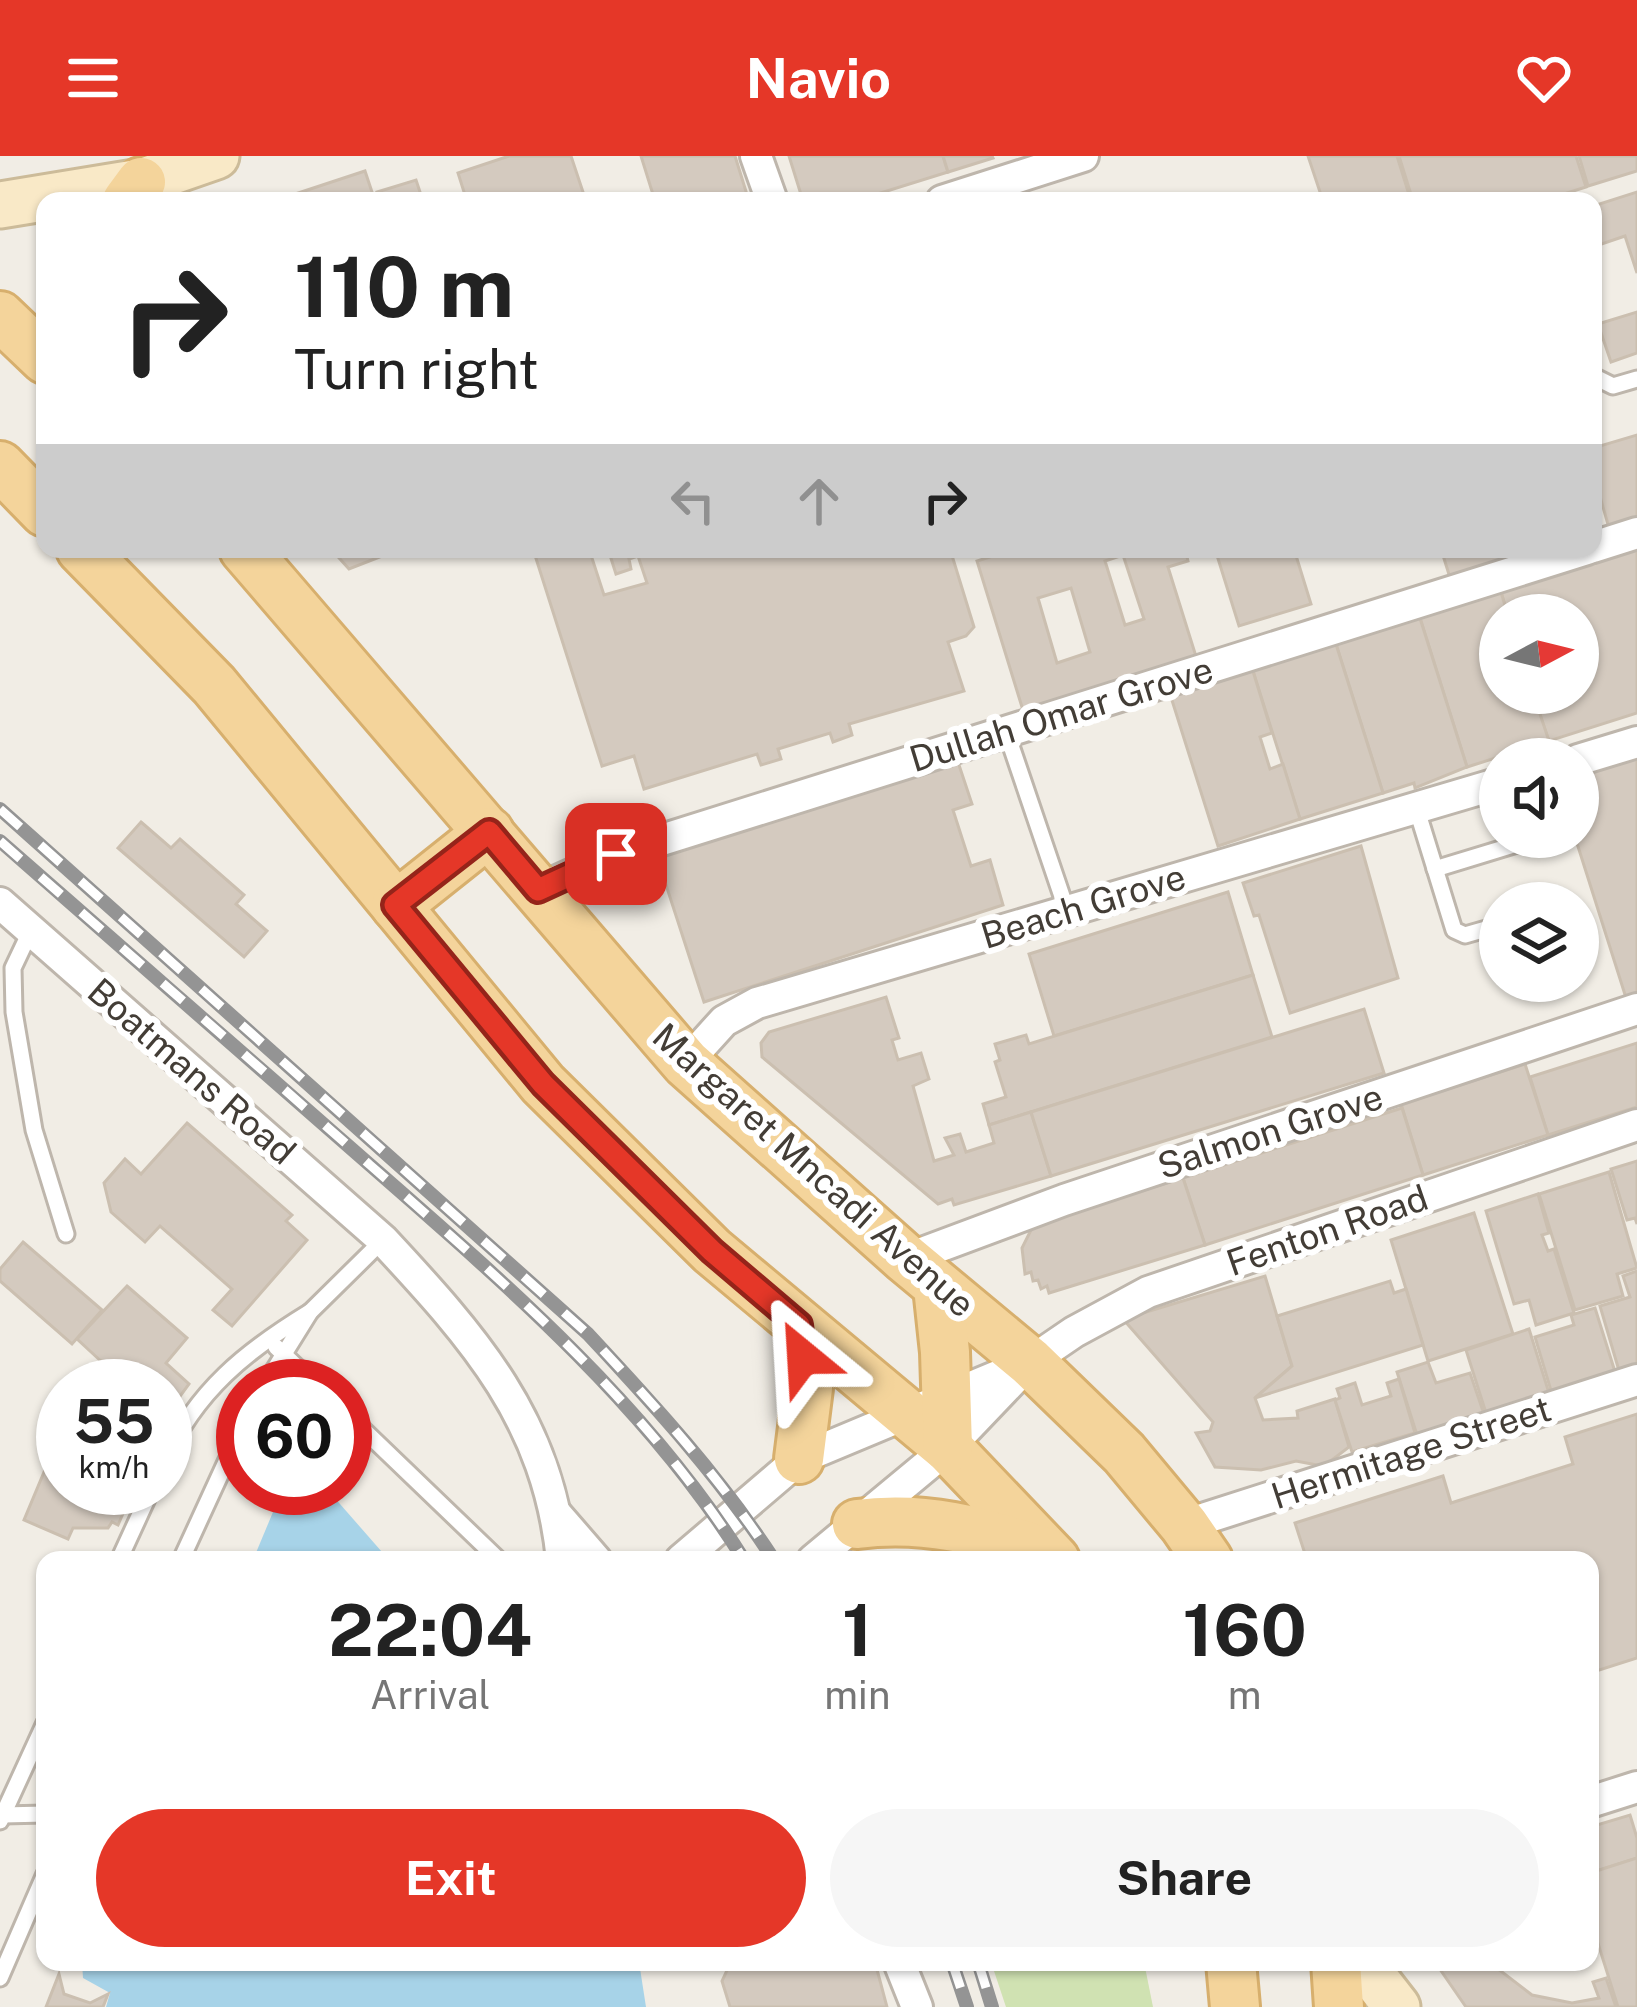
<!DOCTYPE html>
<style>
:root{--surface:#fff;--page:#f6f6f6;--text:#222;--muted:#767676;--accent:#e53728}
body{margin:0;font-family:"Public Sans",sans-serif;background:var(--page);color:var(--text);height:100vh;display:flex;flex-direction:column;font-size:45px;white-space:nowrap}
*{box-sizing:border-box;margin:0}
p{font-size:39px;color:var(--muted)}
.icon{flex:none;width:66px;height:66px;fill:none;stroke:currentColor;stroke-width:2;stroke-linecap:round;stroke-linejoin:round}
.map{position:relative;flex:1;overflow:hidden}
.drawer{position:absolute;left:36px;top:1395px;width:1563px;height:420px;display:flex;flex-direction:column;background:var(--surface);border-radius:24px;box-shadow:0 3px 9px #0004}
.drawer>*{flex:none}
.guide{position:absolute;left:36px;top:36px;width:1566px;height:366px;border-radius:24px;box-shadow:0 3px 9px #0004;background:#fff;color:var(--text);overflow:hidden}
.needle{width:78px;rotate:83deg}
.buttons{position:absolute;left:1479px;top:438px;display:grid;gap:24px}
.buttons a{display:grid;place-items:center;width:120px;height:120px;border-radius:50%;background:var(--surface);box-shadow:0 3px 9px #0004;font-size:60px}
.speed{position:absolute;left:36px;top:1203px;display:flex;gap:24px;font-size:60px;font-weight:700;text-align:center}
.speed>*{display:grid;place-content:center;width:156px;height:156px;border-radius:50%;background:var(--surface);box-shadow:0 3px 9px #0004;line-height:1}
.speed small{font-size:30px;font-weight:400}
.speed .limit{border:18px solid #d22;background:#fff;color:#111}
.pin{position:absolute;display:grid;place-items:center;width:102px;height:102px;color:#fff;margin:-51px;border-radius:24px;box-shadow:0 6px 18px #0006}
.me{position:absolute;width:132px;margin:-66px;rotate:333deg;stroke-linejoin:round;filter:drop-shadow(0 0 9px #0008)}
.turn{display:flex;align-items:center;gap:42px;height:252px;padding:0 60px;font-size:54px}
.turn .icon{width:156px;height:156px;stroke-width:2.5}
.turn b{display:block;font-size:84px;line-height:102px}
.lanes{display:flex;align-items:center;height:114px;padding:0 60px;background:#0003;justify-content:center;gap:60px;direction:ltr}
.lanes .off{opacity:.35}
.eta{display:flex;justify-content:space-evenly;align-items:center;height:204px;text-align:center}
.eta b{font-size:72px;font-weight:700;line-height:84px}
.cta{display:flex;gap:24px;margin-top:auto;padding:24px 60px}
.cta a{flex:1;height:138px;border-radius:72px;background:var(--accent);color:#fff;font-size:48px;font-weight:700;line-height:138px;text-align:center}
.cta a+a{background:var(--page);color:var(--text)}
header{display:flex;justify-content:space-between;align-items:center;height:156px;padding:0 60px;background:var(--accent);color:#fff;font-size:54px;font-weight:700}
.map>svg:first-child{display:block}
.green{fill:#d0e2b2}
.water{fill:#a7d3e8}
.building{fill:#d4cabf;stroke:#cbbfb0;stroke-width:3;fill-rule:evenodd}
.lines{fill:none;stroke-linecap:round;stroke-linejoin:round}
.lane-casing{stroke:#beb6ac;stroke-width:21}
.street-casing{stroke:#beb6ac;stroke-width:36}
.secondary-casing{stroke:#cb9;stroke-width:51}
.primary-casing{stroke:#d7af6d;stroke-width:54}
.lane{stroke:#fff;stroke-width:15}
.street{stroke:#fff;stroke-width:30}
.secondary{stroke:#f9e9c7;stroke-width:45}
.primary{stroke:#f4d49b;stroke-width:48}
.rail-casing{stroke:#949494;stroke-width:14}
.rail{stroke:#fff;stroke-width:9;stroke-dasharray:27;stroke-linecap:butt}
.route-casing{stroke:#95241a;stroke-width:30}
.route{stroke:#e53728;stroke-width:21}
.labels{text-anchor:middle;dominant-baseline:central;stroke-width:12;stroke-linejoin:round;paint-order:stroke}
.street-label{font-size:36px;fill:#433d36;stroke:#fff}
</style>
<header><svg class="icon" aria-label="menu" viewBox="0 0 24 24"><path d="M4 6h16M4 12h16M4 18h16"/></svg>Navio<svg class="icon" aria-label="heart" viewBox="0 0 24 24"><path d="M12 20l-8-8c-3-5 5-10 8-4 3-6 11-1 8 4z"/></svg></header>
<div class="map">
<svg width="1637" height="1851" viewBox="0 0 1637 1851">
<rect width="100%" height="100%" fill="#f1ede5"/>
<!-- green -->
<polygon class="green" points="991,1806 1144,1806 1153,1851 1006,1851"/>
<!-- water -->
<g class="water">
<polygon points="283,1332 326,1332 389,1404 253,1404"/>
<polygon points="82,1806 639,1806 646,1851 106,1851 110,1837 83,1822"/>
</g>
<!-- building -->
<g class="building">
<polygon points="509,0 571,0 586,45 447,45 465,39 458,17"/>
<polygon points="641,0 735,0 749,45 655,45"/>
<polygon points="789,0 943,0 948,16 855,45 803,45"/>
<polygon points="943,0 992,0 993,2 948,16"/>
<polygon points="1308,0 1397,0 1411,45 1323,45"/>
<polygon points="1399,0 1576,0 1586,31 1542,45 1525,45 1523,39 1503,45 1413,45"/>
<polygon points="1579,0 1637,0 1637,15 1588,30"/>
<polygon points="365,15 375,45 284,45 283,42"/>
<polygon points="416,24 423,45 380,45 377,36"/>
<polygon points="1637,36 1637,117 1625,80 1593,91 1593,50"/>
<polygon points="1637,156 1637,197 1611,206 1598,168"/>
<polygon points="1637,279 1637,364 1609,372 1593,316 1593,292"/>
<polygon points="1637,389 1637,557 1549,585 1536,548 1551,543 1549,537 1578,537 1578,459 1508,459 1500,433"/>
<polygon points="331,393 400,393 349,413"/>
<polygon points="533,393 589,393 604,439 647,427 638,400 629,403 631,413 616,418 608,393 950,393 974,471 966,480 948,486 964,535 849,568 852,579 833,586 830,577 778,593 781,603 761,609 757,598 644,633 634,600 602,610"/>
<path d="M1015 393 1019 398 1036 393H1185L1188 405 1168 411 1199 510 1026 564 977 405ZM1123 399 1144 463 1125 469 1105 405ZM1071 432 1090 496 1057 507 1038 442Z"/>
<polygon points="1215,393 1294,393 1311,448 1239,470"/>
<polygon points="1441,393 1521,393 1524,403 1452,428"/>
<polygon points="1500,433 1508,459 1500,459 1500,537 1533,537 1549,585 1467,611 1419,459"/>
<polygon points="1419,459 1467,611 1415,632 1414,627 1383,637 1335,485"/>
<polygon points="1335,485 1383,637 1300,663 1252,512"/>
<polygon points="1252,512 1272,577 1260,581 1270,613 1283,608 1300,663 1218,690 1170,538"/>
<polygon points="1637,599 1637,842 1627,845 1575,681 1578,617"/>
<polygon points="956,600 972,648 953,654 971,710 990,704 1003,749 704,846 656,698"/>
<polygon points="141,666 171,692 180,683 244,739 236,748 267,775 244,801 118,692"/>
<polygon points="1361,690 1398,822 1290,857 1259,759 1254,760 1243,727"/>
<polygon points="1228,736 1253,819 1054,880 1029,798"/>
<polygon points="1253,819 1272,881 989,969 983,948 1006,941 995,906 1000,904 995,888 1026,879 1029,888"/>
<polygon points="886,841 899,882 892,884 898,904 921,897 929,923 913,930 934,1005 954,999 945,982 960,978 966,996 994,987 989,969 1031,956 1051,1020 954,1049 952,1043 938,1048 762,901 761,887 769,876"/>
<polygon points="1364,853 1384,917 1051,1020 1031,956"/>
<polygon points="1637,887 1637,951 1548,979 1530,921"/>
<polygon points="1525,908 1548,979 1423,1019 1401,948"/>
<polygon points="1402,952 1423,1019 1205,1089 1183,1022"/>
<polygon points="187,967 292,1059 286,1065 307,1084 232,1170 213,1154 232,1133 160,1070 145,1086 111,1056 104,1027 125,1003 141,1018"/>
<polygon points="1637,1005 1637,1068 1635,1062 1627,1064 1611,1013"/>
<polygon points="1609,1016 1637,1112 1617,1118 1623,1140 1575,1154 1539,1038"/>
<polygon points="1183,1022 1205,1089 1049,1137 1047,1130 1041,1133 1038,1124 1033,1125 1031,1116 1025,1118 1022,1092 1032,1072 1042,1065"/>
<polygon points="1538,1038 1549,1077 1542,1079 1548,1095 1554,1093 1574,1157 1536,1169 1529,1144 1514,1148 1486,1055"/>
<polygon points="1474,1057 1513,1178 1428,1205 1391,1084"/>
<polygon points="23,1086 102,1154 72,1188 0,1125 0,1113"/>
<polygon points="1637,1115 1637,1212 1620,1218 1600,1150 1630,1141 1623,1120"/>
<polygon points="1265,1120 1292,1210 1255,1242 1263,1264 1298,1262 1297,1255 1335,1243 1349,1291 1328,1307 1317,1309 1296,1305 1261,1314 1215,1311 1196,1277 1210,1275 1213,1266 1123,1163"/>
<polygon points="1390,1125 1394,1137 1406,1133 1423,1189 1255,1242 1292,1210 1277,1160"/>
<polygon points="127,1130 187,1182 166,1207 189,1228 165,1261 165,1230 101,1230 104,1208 77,1183"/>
<polygon points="1595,1152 1616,1219 1552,1238 1535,1181 1574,1169 1571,1159"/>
<polygon points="1529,1173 1549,1237 1486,1257 1466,1194"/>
<polygon points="1428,1206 1436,1227 1470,1217 1484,1258 1417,1279 1397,1216"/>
<polygon points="1399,1223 1415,1277 1352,1296 1335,1244 1340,1242 1337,1233 1355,1227 1362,1249 1391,1240 1387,1227"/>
<polygon points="1637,1258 1637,1502 1590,1517 1590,1404 1307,1404 1295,1367 1443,1320 1451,1347 1573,1308 1565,1281"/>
<polygon points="62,1273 63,1332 134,1332 118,1369 112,1366 108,1372 73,1372 68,1383 24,1364"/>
<polygon points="1630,1659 1637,1682 1637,1702 1590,1717 1590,1671"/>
<polygon points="1637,1702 1637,1851 1618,1851 1590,1762 1590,1717"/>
<polygon points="739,1806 875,1806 887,1851 730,1851 722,1825 729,1810"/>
<polygon points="1435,1806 1489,1806 1532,1839 1572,1847 1599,1842 1593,1826 1606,1822 1616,1851 1466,1851"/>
<polygon points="59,1818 64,1838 90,1847 108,1838 103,1851 46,1851"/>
</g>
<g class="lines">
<defs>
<g id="lane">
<polyline points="1593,220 1613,230 1637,223"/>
<polyline points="1006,575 1067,755"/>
<polyline points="1416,651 1454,774 1465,779 1500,769"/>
<polyline points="1435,713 1540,681"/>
<polyline points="31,774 13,812 14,856 34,974 66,1078"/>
<polyline points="276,1191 317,1230"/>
<polyline points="264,1230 310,1156 383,1084"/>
<polyline points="345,1256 499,1404"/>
<path d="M165 1304C196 1235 246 1195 310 1156"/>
<polyline points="119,1404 152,1332"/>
<polyline points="181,1404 243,1269"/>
<polyline points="3,1659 45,1658"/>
<polyline points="0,1665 45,1567"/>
<polyline points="0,1822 45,1718"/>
</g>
<g id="street">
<polyline points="756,0 772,45"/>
<polyline points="942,45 1083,0"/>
<polyline points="1593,391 1637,377"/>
<polyline points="1578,604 1637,586"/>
<polyline points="538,734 617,698 1587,393"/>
<path d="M0 747 383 1084C475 1183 548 1264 562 1404"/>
<polyline points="686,907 724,865 757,847 1500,627"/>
<polyline points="906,1103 1064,1044 1637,853"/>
<polyline points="557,1359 596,1404"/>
<polyline points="1184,1369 1637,1224"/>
<polyline points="681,1404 799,1303 1019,1211"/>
<polyline points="813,1404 948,1292 1030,1206 1074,1176 1148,1136 1637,969"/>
<polyline points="1590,1646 1637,1631"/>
<polyline points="899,1806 917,1851"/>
</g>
<g id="secondary">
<polyline points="0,49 141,26 216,0"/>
<polyline points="1362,1806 1397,1851"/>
</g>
<g id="primary">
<polyline points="127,45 141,26"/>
<polyline points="0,160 45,203"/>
<polyline points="0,310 45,356"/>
<polyline points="81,393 214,529 543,928 712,1095 948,1292 1055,1404"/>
<polyline points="244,393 686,907 906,1103 1030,1206 1124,1297 1184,1369 1208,1404"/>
<polyline points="396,750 489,676"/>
<polyline points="938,1131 945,1196 948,1292"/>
<polyline points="799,1169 808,1232 799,1303"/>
<path d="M857 1368C925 1359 981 1375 1045 1396"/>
<polyline points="1231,1806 1235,1851"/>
<polyline points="1336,1806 1339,1851"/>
</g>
</defs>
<!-- lane casing -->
<use href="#lane" class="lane-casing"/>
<!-- street casing -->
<use href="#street" class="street-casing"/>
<!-- secondary casing -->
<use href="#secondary" class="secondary-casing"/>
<!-- primary casing -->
<use href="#primary" class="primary-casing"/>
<!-- lane -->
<use href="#lane" class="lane"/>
<!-- street -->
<use href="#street" class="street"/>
<!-- secondary -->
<use href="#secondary" class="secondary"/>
<!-- primary -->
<use href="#primary" class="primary"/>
<defs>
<g id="rail">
<path d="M0 653 588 1178C655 1250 720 1321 774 1404"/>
<path d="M0 685C123 793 247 900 370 1009 505 1127 648 1250 744 1404"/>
<polyline points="952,1806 967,1851"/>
<polyline points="978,1806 992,1851"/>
</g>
</defs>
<!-- rail casing -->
<use href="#rail" class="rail-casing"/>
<!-- rail -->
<use href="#rail" class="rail"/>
</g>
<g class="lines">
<defs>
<polyline id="route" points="616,698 538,734 489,676 395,749 543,928 712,1095 799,1169 803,1201"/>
</defs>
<!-- route casing -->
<use href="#route" class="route-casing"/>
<!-- route -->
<use href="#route" class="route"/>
</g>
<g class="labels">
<!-- street labels -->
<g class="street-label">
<text transform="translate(1061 558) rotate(-17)">Dullah Omar Grove</text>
<text transform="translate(1083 750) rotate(-17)">Beach Grove</text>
<text transform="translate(192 915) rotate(41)">Boatmans Road</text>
<text transform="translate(1270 975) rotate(-18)">Salmon Grove</text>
<text transform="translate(814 1014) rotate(42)">Margaret Mncadi Avenue</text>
<text transform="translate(1327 1074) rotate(-19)">Fenton Road</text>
<text transform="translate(1411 1296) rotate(-18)">Hermitage Street</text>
</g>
</g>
</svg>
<div class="buttons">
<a><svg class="needle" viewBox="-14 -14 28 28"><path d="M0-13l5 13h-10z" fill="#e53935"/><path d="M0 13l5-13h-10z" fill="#767676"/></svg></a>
<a><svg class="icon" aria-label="sound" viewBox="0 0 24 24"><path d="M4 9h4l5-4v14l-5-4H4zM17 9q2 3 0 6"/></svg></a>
<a><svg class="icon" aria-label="layers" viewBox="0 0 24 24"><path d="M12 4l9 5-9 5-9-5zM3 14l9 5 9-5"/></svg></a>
</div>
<div class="speed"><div>55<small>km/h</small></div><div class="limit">60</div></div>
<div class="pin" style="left:616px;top:698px;background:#d93025"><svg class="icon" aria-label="arrive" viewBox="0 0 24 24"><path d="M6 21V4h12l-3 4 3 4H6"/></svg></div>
<svg class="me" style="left:803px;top:1201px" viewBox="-20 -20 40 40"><path d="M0-17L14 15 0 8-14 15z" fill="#e53728" stroke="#fff" stroke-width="4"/></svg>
<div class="guide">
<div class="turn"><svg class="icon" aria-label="right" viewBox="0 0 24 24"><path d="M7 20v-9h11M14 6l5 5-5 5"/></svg><div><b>110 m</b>Turn right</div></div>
<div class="lanes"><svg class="icon off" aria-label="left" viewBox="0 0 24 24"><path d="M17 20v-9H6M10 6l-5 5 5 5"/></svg><svg class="icon off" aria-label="ahead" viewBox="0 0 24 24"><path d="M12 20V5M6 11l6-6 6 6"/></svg><svg class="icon" aria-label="right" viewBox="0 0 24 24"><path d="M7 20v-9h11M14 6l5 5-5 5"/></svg></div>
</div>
<section class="drawer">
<div class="eta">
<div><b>22:04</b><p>Arrival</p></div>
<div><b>1</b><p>min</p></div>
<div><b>160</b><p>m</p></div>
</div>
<div class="cta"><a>Exit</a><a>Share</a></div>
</section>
</div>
